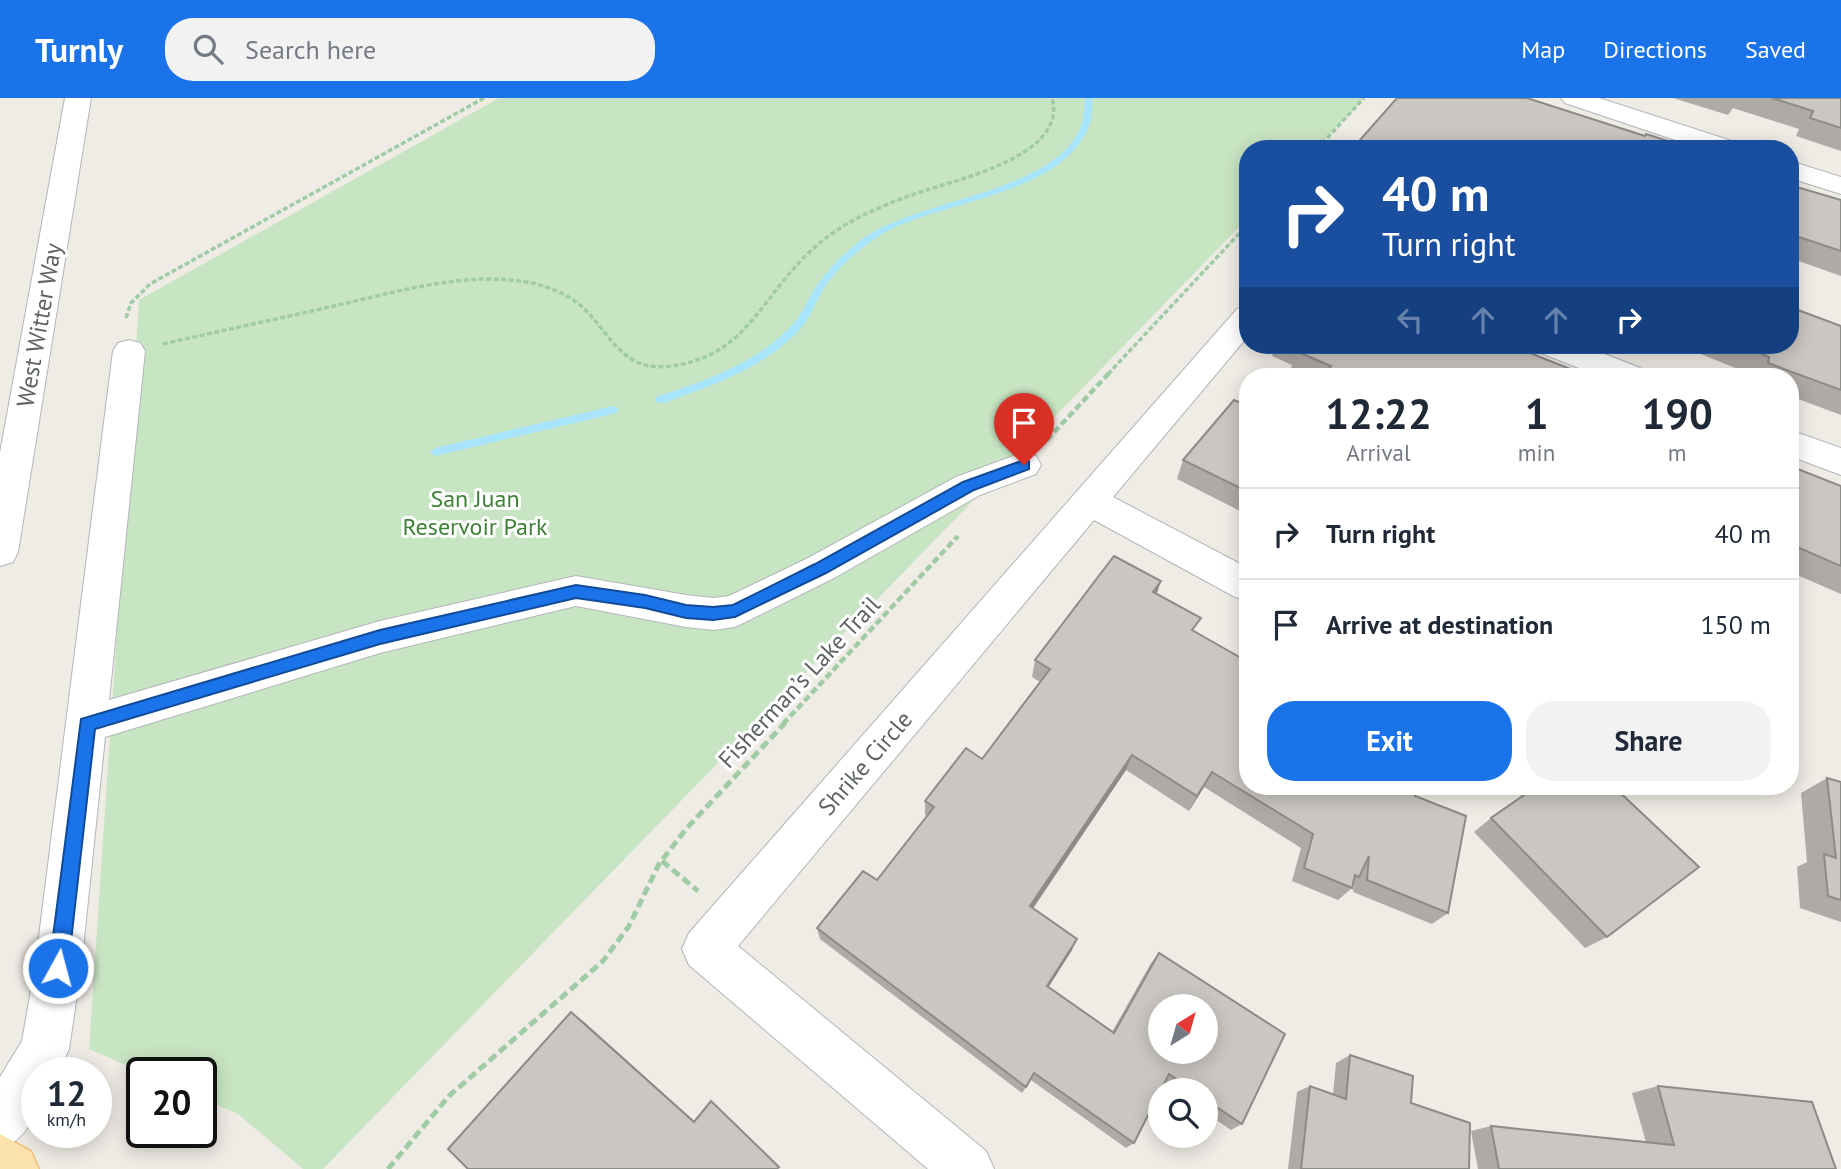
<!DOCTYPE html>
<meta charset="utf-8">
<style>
:root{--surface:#fff;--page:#f2f2f3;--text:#1f2937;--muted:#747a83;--line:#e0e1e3;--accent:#1a73e8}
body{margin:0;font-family:"PT Sans",sans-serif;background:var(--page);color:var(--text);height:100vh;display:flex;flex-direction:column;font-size:26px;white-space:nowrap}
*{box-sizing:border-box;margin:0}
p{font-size:23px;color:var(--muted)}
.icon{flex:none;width:38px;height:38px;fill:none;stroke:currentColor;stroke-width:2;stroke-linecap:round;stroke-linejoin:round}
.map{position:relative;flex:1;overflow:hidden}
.side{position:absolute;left:1239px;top:270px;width:560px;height:427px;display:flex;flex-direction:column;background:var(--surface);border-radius:28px;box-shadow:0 4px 18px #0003}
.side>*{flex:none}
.banner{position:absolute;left:1239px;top:42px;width:560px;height:214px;border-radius:28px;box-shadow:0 4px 18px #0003;background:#1a4fa0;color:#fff;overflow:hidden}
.needle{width:46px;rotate:37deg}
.tools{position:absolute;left:1148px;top:896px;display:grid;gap:14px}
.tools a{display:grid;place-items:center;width:70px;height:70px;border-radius:50%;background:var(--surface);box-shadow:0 4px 18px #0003;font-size:35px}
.speed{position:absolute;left:21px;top:959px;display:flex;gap:14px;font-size:35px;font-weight:700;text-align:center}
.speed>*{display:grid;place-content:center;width:91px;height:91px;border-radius:50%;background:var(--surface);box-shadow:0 4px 18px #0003;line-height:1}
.speed small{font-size:18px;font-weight:400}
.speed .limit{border:4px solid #111;border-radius:10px;background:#fff;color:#111}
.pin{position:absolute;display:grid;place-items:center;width:60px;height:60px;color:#fff;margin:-72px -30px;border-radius:50% 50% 50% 0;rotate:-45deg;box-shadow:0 0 7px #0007}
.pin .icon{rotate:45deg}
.me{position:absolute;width:77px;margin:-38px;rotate:7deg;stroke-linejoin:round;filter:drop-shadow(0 0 5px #0008)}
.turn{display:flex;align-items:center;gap:24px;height:147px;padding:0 28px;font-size:32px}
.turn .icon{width:91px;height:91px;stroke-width:2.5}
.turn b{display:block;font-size:49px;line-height:60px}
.lanes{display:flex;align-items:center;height:66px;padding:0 28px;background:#0003;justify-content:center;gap:35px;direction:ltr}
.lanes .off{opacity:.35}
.eta{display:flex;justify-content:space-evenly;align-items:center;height:119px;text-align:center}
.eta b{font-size:42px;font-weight:700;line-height:49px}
.action{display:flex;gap:14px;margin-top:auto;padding:14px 28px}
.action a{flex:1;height:80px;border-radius:28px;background:var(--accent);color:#fff;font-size:28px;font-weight:700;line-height:80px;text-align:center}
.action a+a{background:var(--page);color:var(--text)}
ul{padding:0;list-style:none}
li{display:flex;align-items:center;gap:21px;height:91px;padding:0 28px;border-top:2px solid var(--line)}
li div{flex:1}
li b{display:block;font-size:26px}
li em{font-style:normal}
header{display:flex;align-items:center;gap:42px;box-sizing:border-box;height:98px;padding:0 35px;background:var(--accent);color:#fff}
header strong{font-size:33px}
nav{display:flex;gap:38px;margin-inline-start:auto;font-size:24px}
.search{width:490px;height:63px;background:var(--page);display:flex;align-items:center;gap:18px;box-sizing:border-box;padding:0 24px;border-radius:28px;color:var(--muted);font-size:26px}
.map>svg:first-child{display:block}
.green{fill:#c8e5c3}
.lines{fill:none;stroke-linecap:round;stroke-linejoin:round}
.stream{fill:#a8e4fc;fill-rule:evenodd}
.minor-casing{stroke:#b2b6b9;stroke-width:2}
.major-casing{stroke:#edb060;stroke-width:2}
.path-far2{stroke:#9fcba5;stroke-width:3.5;stroke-dasharray:5 2.5;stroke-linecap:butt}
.path-far1{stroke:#9fcba5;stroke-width:4.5;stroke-dasharray:7 3.5;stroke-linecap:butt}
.path{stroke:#9fcba5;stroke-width:5;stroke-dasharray:9 4.5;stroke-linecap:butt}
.minor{fill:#fff;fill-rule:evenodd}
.major{fill:#fce3ad;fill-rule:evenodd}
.wall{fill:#aeaaa6}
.shaded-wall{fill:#8d8b87}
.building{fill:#cac6c1;stroke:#8d8b87;stroke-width:2;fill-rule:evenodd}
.route{fill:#1a73e8;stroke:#114b97;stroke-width:2}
.labels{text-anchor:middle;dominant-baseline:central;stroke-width:6;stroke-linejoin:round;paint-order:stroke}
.street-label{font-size:24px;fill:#5d6265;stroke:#fff}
.park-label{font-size:24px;fill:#3f8237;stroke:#fff}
</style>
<header>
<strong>Turnly</strong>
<div class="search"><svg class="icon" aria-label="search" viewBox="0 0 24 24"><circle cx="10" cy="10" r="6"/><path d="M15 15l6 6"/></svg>Search here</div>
<nav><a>Map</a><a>Directions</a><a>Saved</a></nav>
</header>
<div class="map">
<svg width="1841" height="1071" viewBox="0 0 1841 1071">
<rect width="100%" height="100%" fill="#efebe5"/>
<!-- green -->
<polygon class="green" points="499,0 1364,0 1315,51 1248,51 1248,120 323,1071 303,1071 238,1016 201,1000 201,975 144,975 89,951 139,202"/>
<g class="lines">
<!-- stream -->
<g class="stream">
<path d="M1085 0H1093C1092 10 1092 23 1088 31 1055 102 934 101 876 140 854 155 833 174 820 197 814 207 810 220 802 229 766 270 713 287 664 305H656V299C706 282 759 265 795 224 803 215 807 202 814 192 826 173 843 156 861 142 917 100 1049 97 1080 31 1084 23 1084 10 1085 0Z"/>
<polygon points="613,308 617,309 618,312 617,315 435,358 430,354 435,350"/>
</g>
<defs>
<g id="minor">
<polygon points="65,0 91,0 18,454 13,464 0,468 0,355"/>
<polygon points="1561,0 1599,0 1738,45 1742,51 1702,51 1565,5"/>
<polygon points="1790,63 1841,79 1841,96 1790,80"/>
<polygon points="1248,208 1248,238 1113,399 1248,470 1248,503 1235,499 1094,422 738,848 986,1053 994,1071 928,1071 689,867 682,851 689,835 1237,211"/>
<path d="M129 242 140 245 145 253 109 602 380 523 576 478 686 497 713 500 729 498 808 460 956 379 1024 354 1036 358 1041 367 1036 376 980 397 834 480 735 529 713 532 686 529 576 508 380 555 105 639 81 870 69 951 58 975H37C37 1009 36 1037 0 1051V979L22 943 35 870 113 253 118 245Z"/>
<polygon points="1536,247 1582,247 1640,270 1645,278 1599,278 1541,255"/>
<polygon points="1790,332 1841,350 1841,377 1790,358"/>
</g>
<polygon id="major" points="0,1036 31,1053 39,1071 0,1071"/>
</defs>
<!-- minor casing -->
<use href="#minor" class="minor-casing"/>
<!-- major casing -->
<use href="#major" class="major-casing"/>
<!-- path-far2 -->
<g class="path-far2">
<polyline points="1317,51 1364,0"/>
<polyline points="126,220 131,205 150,186 484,0"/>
<path d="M163 246C220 233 277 221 334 208 397 194 467 172 532 185 549 189 567 196 580 207 612 235 620 275 672 268 740 258 756 212 796 168 815 146 841 127 868 115 887 106 907 98 927 92 963 80 1068 56 1052 0"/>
<polyline points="1108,276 1248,126"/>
</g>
<!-- path-far1 -->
<g class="path-far1">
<polyline points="1047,342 1110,274"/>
<polyline points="783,626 958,438"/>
</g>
<!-- path -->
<g class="path">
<polyline points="662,763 698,793"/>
<polyline points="388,1071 449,998 603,863 629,828 659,766 686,731 785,625"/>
</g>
<!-- minor -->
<use href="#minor" class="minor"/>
<!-- major -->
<use href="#major" class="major"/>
</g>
<!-- wall -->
<g class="wall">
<polygon points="1673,0 1841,0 1841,53 1796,38 1799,31 1733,10 1728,17"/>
<polygon points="1790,87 1841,102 1841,178 1790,160"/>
<polygon points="1841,228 1841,317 1790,298 1790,278 1752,278 1753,277 1678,247 1790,247"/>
<polygon points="1276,247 1518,247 1530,255 1588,278 1299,278 1290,274 1292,267 1272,258"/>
<polygon points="1248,308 1248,417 1177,381 1183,362"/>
<polygon points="1790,368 1841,388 1841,496 1790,474"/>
<polygon points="1157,496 1195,534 1248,688 1415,698 1448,815 1432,826 1353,794 1354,783 1352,790 1338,802 1292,783 1301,750 1204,689 1189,713 1126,672 1033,811 1072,852 1048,889 1112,934 1151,865 1159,855 1242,1026 1231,1032 1206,1015 1206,992 1173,992 1164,986 1134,1045 1126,1050 1031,982 1022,995 820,841 817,830 877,782 927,718 925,717 925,703 982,661 1040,584 1032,579 1035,562"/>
<polygon points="1827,680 1841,684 1841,824 1800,810 1797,769 1807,764 1801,695"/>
<polygon points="1491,720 1607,839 1585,850 1474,734"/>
<polygon points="1350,957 1411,1005 1469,1071 1288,1071 1297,994 1310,988 1333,996 1336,965"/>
<polygon points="1658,988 1836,1071 1478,1071 1471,1033 1491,1028 1646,1044 1632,995"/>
</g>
<!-- shaded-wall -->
<g class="shaded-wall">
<polygon points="1161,483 1155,501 1153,494"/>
<polygon points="1132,657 1126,672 1026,820 1030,808"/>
<polygon points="1212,674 1204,689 1189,713 1197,698"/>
<polygon points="1077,841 1072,852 1043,898 1047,888"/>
<polygon points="571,914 583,923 702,1030 694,1024"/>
</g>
<!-- building -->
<g class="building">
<polygon points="1397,0 1527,0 1645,38 1646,36 1681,47 1679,51 1352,51"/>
<polygon points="1772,0 1841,0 1841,30 1810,20 1813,13"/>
<polygon points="1790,87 1841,102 1841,153 1790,136"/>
<polygon points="1790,209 1841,228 1841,292 1768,265 1769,259 1738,247 1790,247"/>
<polygon points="1301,247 1518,247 1532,252 1530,255 1588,278 1323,278 1331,268 1298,254 1303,248"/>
<polygon points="1234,302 1248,308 1248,394 1183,362"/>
<polygon points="1790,368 1841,388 1841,468 1790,446"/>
<path d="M1114 458 1161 483 1153 494 1201 520 1192 532 1248 564V688H1418L1415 698 1466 718 1448 815 1367 782 1369 758 1359 779 1355 777 1352 790 1304 770 1313 736 1212 674 1197 698 1132 657 1030 808 1077 841 1047 888 1114 935 1159 855 1285 936 1242 1026 1206 1002V992H1192L1169 976 1134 1045 1034 975 1026 989 817 830 863 773 877 782 934 709 925 703 966 650 982 661 1050 571 1035 562ZM1160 908H1206V954H1160Z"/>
<polygon points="1827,680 1841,684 1841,802 1828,798 1824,756 1836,760"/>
<polygon points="1537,688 1613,688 1699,769 1607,839 1491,720"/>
<polygon points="571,914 694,1024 711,1003 779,1069 777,1071 468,1071 448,1051"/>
<polygon points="1350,957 1413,978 1411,1005 1470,1025 1469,1071 1301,1071 1310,988 1346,1001"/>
<polygon points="1658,988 1812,1004 1836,1071 1499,1071 1491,1028 1674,1047"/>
</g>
<!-- route -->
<polygon class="route" points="1024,362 1029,363 1029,371 974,392 826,475 735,519 713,522 686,520 645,510 576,500 380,546 95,631 68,870 65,876 58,879 52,876 49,870 81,621 380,532 576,487 645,497 686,507 713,509 733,507 815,466 963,384"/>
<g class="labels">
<!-- street labels -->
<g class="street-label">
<text transform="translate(39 227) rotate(-80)">West Witter Way</text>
<text transform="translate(799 584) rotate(-47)">Fisherman’s Lake Trail</text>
<text transform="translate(865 665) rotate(-49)">Shrike Circle</text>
</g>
<!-- park labels -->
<g class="park-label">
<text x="475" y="400">San Juan<tspan x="475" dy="28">Reservoir Park</tspan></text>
</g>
</g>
</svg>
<div class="tools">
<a><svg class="needle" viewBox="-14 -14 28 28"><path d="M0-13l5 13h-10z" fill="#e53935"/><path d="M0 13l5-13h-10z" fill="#747a83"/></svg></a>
<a><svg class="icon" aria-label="search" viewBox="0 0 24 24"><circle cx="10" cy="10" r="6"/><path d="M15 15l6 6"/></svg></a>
</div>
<div class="speed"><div>12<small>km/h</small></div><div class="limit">20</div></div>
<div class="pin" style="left:1024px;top:367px;background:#d93025"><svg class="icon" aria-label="arrive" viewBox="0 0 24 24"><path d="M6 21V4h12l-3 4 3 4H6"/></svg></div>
<svg class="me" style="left:58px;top:870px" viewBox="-20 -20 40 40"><circle r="17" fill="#1a73e8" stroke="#fff" stroke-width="3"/><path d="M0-11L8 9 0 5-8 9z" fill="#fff"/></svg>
<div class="banner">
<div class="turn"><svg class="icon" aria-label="right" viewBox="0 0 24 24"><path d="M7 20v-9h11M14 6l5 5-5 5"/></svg><div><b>40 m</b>Turn right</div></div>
<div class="lanes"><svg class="icon off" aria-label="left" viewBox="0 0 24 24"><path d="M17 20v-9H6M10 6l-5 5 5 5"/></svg><svg class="icon off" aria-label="ahead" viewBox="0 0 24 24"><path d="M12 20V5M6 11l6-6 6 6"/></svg><svg class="icon off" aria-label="ahead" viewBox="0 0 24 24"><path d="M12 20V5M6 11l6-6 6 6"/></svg><svg class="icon" aria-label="right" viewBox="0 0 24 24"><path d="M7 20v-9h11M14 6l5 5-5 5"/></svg></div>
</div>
<section class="side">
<div class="eta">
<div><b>12:22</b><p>Arrival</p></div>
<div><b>1</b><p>min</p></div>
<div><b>190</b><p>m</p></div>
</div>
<ul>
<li><svg class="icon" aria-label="right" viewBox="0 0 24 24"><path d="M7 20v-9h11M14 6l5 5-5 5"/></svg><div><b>Turn right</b></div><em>40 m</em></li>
<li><svg class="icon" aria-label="arrive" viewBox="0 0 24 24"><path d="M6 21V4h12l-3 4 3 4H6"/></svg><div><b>Arrive at destination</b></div><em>150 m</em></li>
</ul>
<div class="action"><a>Exit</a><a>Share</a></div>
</section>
</div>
